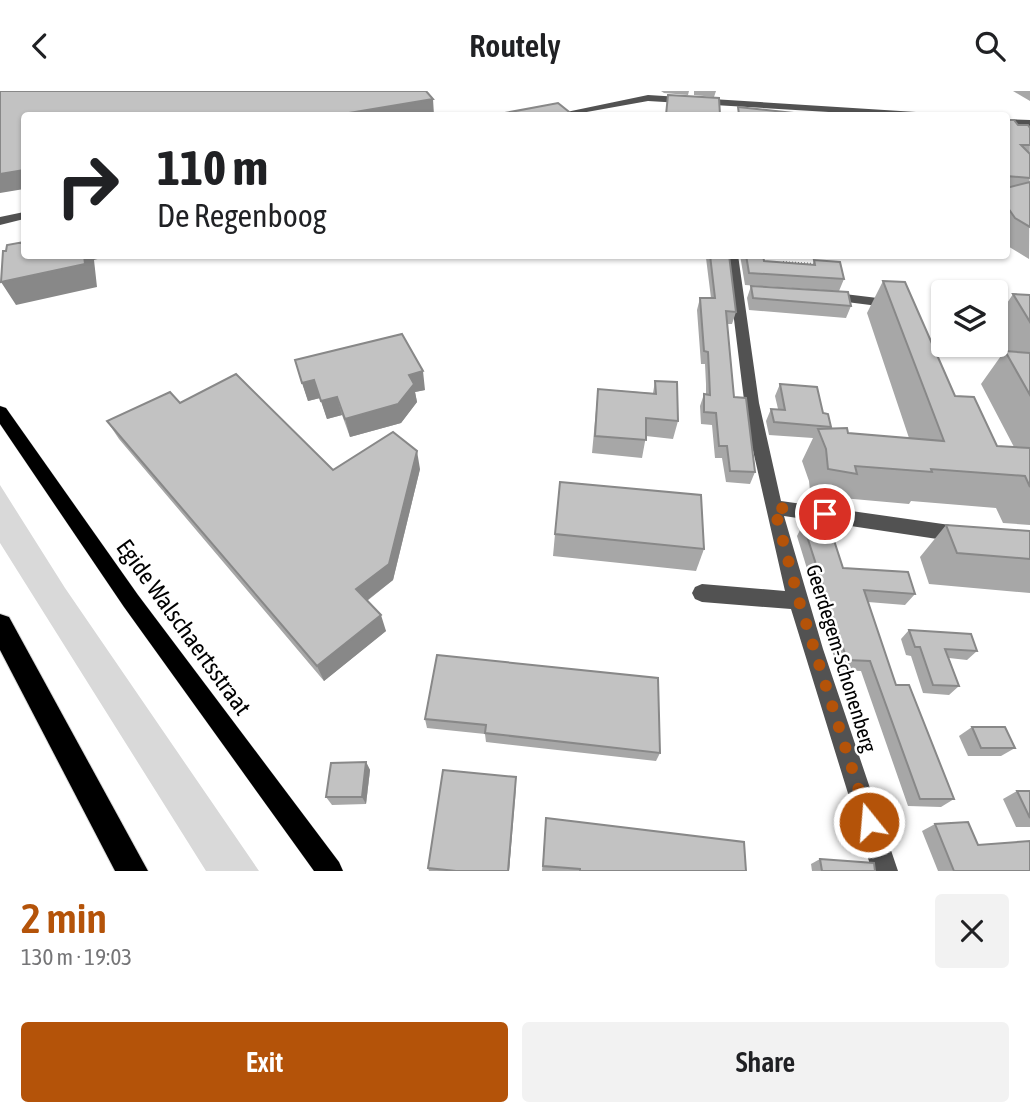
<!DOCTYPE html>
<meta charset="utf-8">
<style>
:root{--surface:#fff;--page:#f2f2f2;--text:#202124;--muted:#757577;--accent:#b45309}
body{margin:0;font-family:"Asap Condensed",sans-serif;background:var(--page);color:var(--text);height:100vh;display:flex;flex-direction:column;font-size:26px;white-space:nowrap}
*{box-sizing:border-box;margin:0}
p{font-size:23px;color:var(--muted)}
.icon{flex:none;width:38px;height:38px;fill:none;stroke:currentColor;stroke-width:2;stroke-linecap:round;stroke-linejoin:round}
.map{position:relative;height:780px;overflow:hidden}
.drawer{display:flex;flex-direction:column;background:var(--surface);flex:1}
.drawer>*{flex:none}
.banner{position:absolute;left:21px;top:21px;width:989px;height:147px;border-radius:7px;box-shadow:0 2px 5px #0004;background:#fff;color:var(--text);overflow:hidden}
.buttons{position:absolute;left:931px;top:189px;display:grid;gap:14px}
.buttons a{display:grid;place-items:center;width:77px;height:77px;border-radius:7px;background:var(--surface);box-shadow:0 2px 5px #0004;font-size:35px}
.pin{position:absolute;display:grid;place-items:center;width:60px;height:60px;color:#fff;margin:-30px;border:4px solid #fff;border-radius:50%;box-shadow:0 2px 7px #0007}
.me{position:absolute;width:77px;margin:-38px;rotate:343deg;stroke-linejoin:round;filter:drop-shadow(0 0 5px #0008)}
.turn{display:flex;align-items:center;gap:24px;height:147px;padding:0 21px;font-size:32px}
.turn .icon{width:91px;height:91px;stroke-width:2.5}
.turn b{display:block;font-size:49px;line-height:60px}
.round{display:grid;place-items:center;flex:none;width:74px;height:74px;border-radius:7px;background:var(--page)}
.head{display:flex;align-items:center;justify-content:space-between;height:119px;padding:0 21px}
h1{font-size:42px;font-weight:600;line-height:52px;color:var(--accent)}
.button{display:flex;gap:14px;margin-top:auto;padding:14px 21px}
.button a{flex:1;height:80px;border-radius:7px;background:var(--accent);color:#fff;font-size:28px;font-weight:600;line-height:80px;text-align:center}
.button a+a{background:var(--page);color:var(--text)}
header{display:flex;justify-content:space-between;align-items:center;height:91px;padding:0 21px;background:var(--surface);font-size:32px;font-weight:600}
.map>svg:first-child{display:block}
.green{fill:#d9d9d9}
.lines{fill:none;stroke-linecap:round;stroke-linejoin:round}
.major-casing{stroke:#dbdbdb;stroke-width:1}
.highway-casing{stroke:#dbdbdb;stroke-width:2}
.path{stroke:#747474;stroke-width:2;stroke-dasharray:1 2;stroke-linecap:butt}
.minor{fill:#525252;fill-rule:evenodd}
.major{fill:#000;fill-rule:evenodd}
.highway{fill:#000;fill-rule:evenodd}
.wall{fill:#a7a7a7}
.shaded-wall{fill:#888}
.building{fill:#c2c2c2;stroke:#888;stroke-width:2}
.route{stroke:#b45309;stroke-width:12;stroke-dasharray:0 21.6}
.labels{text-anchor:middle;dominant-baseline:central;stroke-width:5;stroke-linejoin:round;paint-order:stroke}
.street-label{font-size:21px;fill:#000;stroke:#fff}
.near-street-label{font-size:24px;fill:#000;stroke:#fff}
</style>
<header><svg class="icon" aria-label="back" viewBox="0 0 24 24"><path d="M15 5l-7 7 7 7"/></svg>Routely<svg class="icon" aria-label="search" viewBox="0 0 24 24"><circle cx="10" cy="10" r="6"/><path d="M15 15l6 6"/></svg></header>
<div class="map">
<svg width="1030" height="780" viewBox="0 0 1030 780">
<rect width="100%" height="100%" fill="#fff"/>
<!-- green -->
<polygon class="green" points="0,394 65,497 259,780 206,780 0,452"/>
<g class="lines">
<defs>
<polygon id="major" points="0,315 6,317 138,504 339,771 343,780 314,780 124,516 0,333"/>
<polygon id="highway" points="0,523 9,526 148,780 115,780 0,559"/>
</defs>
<!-- major casing -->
<use href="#major" class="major-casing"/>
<!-- highway casing -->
<use href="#highway" class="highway-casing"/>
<!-- path -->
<polyline class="path" points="783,171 814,173"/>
<!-- minor -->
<g class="minor">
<polygon points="648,4 916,21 921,24 879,24 648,10 570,24 552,24"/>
<polygon points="1006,28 1030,29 1030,35 1006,34"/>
<polygon points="24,121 24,128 0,134 0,126"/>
<polygon points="726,164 738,164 759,312 781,410 964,436 971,439 973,444 971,449 964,452 784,425 823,558 898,780 872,780 791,518 702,511 695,508 692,502 695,496 702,493 785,500 747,333"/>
<polygon points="828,201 894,209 901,213 894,217 823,208 821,205"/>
</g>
<!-- major -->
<use href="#major" class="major"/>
<!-- highway -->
<use href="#highway" class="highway"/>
</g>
<!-- wall -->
<g class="wall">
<polygon points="661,0 689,0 688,4 664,2"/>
<polygon points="694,0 716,0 714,6 694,4"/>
<polygon points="1013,0 1030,0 1030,10"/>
<polygon points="1006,29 1018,34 1030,37 1029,168 1006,154"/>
<polygon points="674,164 729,164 736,221 732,233 727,233 734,306 755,381 750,393 726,391 722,367 715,367 712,334 701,333 700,315 704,303 706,303 706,293 705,273 701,273 697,219 700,207 711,207 706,167"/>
<polygon points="740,164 763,164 764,170 813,173 814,169 844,188 839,200 745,194"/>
<polygon points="883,190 955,305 997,355 1014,356 981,293 1003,262 996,248 996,229 1013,203 1030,204 1030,434 1003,432 996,417 911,410 909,413 842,407 838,415 811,410 809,390 802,370 813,347 769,344 766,330 771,318 778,318 775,305 780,293 823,322 831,336 831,337 848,342 909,347 867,222"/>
<polygon points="751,195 851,215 846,227 749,219 747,207"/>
<polygon points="295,269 425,299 415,301 417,311 401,332 350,346 342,324 327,328 320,307 308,310"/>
<polygon points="655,290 678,330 673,348 646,345 642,367 592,362 598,298 653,302"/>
<polygon points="180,312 333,379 420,378 393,489 367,510 386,540 324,590 119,348 107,330"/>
<polygon points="803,433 843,477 915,503 905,514 868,511 896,594 954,708 941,716 908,715 861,580 838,579 797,445"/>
<polygon points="946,434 1030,440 1030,502 929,493 920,466"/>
<polygon points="555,443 704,458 696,480 553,465"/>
<polygon points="909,539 977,560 967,569 949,567 959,595 949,604 923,602 911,565 906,564 901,548"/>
<polygon points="437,564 660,662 656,670 486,651 485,643 427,637 425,628"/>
<polygon points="972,636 1015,657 1001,665 968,665 959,645"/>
<polygon points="366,671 370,679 366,713 332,714 326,706"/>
<polygon points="516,698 509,780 429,780 428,777"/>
<polygon points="1017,700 1030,700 1030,736 1016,736 1003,708"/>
<polygon points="546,727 746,780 542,780"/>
<polygon points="935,733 978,754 1030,780 938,780 922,740"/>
<polygon points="820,768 875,780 812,780 811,773"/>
</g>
<!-- shaded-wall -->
<g class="shaded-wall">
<polygon points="433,8 434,24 337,24"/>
<polygon points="24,79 24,98 0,102 0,83"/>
<polygon points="84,164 100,164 101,167 94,169 97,196 16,214 1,191"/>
<polygon points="423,280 425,299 415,301 417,311 401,332 350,346 345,328 409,284"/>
<polygon points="314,289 320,307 308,310 302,292"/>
<polygon points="337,306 342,324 327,328 321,310"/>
<polygon points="417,360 420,378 393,489 361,514 356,498"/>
<polygon points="381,524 386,540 324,590 317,575"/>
<polygon points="366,671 370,679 366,713 362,706"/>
<polygon points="516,686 509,780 508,780"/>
</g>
<!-- building -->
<g class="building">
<polygon points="0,0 426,0 433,8 337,24 24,24 24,79 0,83"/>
<polygon points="668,4 719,7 720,24 666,24"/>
<polygon points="558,12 573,24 494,24"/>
<polygon points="738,16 793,22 793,24 739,24"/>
<polygon points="940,22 990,24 941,24"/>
<polygon points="1006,29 1014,29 1018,34 1028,34 1030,37 1030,54 1021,54 1030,63 1030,87 1006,85"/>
<polygon points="1030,91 1030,136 1015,127 1006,114 1006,97"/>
<polygon points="24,147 24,164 84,164 85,173 1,191 3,160 6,160 7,154 24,151"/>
<polygon points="710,164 729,164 736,221 726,220 734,306 746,307 755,381 730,380 727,355 719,355 716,322 704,321 704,303 710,304 709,281 708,261 704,260 700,207 715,207"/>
<polygon points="746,164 763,164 764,170 815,174 814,169 840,171 844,188 749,182"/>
<polygon points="883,190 905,191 955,305 974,306 997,355 1030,357 1030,396 1025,385 931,378 932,381 855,375 857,383 828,378 826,358 818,338 847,337 848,342 944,350"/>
<polygon points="751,195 848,201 851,215 753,207"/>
<polygon points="1013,203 1030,204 1030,231"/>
<polygon points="402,243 423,280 409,284 414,293 398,313 345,328 337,306 321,310 314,289 302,292 295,269"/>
<polygon points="1005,260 1030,262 1030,304"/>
<polygon points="236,283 333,379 393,341 417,360 389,473 356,498 381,524 317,575 107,330 170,301 180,312"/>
<polygon points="655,290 677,291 678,330 646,327 646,349 595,345 598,298 656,303"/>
<polygon points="780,293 817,296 823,322 828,323 831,336 774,331 771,318 785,319"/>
<polygon points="560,391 701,404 704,458 555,443"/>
<polygon points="803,433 829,434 843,477 908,481 915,503 864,499 896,594 909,594 954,708 920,708 870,570 847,569"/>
<polygon points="946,434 1030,440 1030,468 957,462"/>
<polygon points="909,539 971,543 977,560 945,558 959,595 933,594 920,556 915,556"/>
<polygon points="437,564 658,587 660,662 485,642 486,634 425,628"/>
<polygon points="972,636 1005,636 1015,657 981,657"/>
<polygon points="366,671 362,706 326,706 331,672"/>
<polygon points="443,679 516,686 508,780 456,780 428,777"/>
<polygon points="1017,700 1030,700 1030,727"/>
<polygon points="546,727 744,751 746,780 580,780 580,778 543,775"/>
<polygon points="968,731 978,754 1030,750 1030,780 954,780 935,733"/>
<polygon points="820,768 874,772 875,780 822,780"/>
</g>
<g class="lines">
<!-- route -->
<polyline class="route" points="825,423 774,416 799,510 869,731"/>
</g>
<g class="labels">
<!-- street labels -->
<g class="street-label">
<text transform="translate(842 567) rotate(73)">Geerdegem-Schonenberg</text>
</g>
<!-- near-street labels -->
<g class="near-street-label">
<text transform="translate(184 536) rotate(54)">Egide Walschaertsstraat</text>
</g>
</g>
</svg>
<div class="buttons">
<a><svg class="icon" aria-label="layers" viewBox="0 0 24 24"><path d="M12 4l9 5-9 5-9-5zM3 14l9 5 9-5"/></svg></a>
</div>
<div class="pin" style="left:825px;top:423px;background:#d93025"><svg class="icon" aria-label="arrive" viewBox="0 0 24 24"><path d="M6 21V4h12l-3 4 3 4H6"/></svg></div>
<svg class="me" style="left:869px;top:731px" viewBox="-20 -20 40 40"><circle r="17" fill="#b45309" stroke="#fff" stroke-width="3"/><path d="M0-11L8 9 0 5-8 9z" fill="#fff"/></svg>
<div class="banner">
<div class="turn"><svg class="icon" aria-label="right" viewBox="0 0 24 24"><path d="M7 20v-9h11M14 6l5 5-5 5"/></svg><div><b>110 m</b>De Regenboog</div></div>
</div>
</div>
<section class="drawer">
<div class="head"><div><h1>2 min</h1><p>130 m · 19:03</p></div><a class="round"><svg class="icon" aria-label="close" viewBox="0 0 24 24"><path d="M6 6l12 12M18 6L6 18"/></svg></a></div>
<div class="button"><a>Exit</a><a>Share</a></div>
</section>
